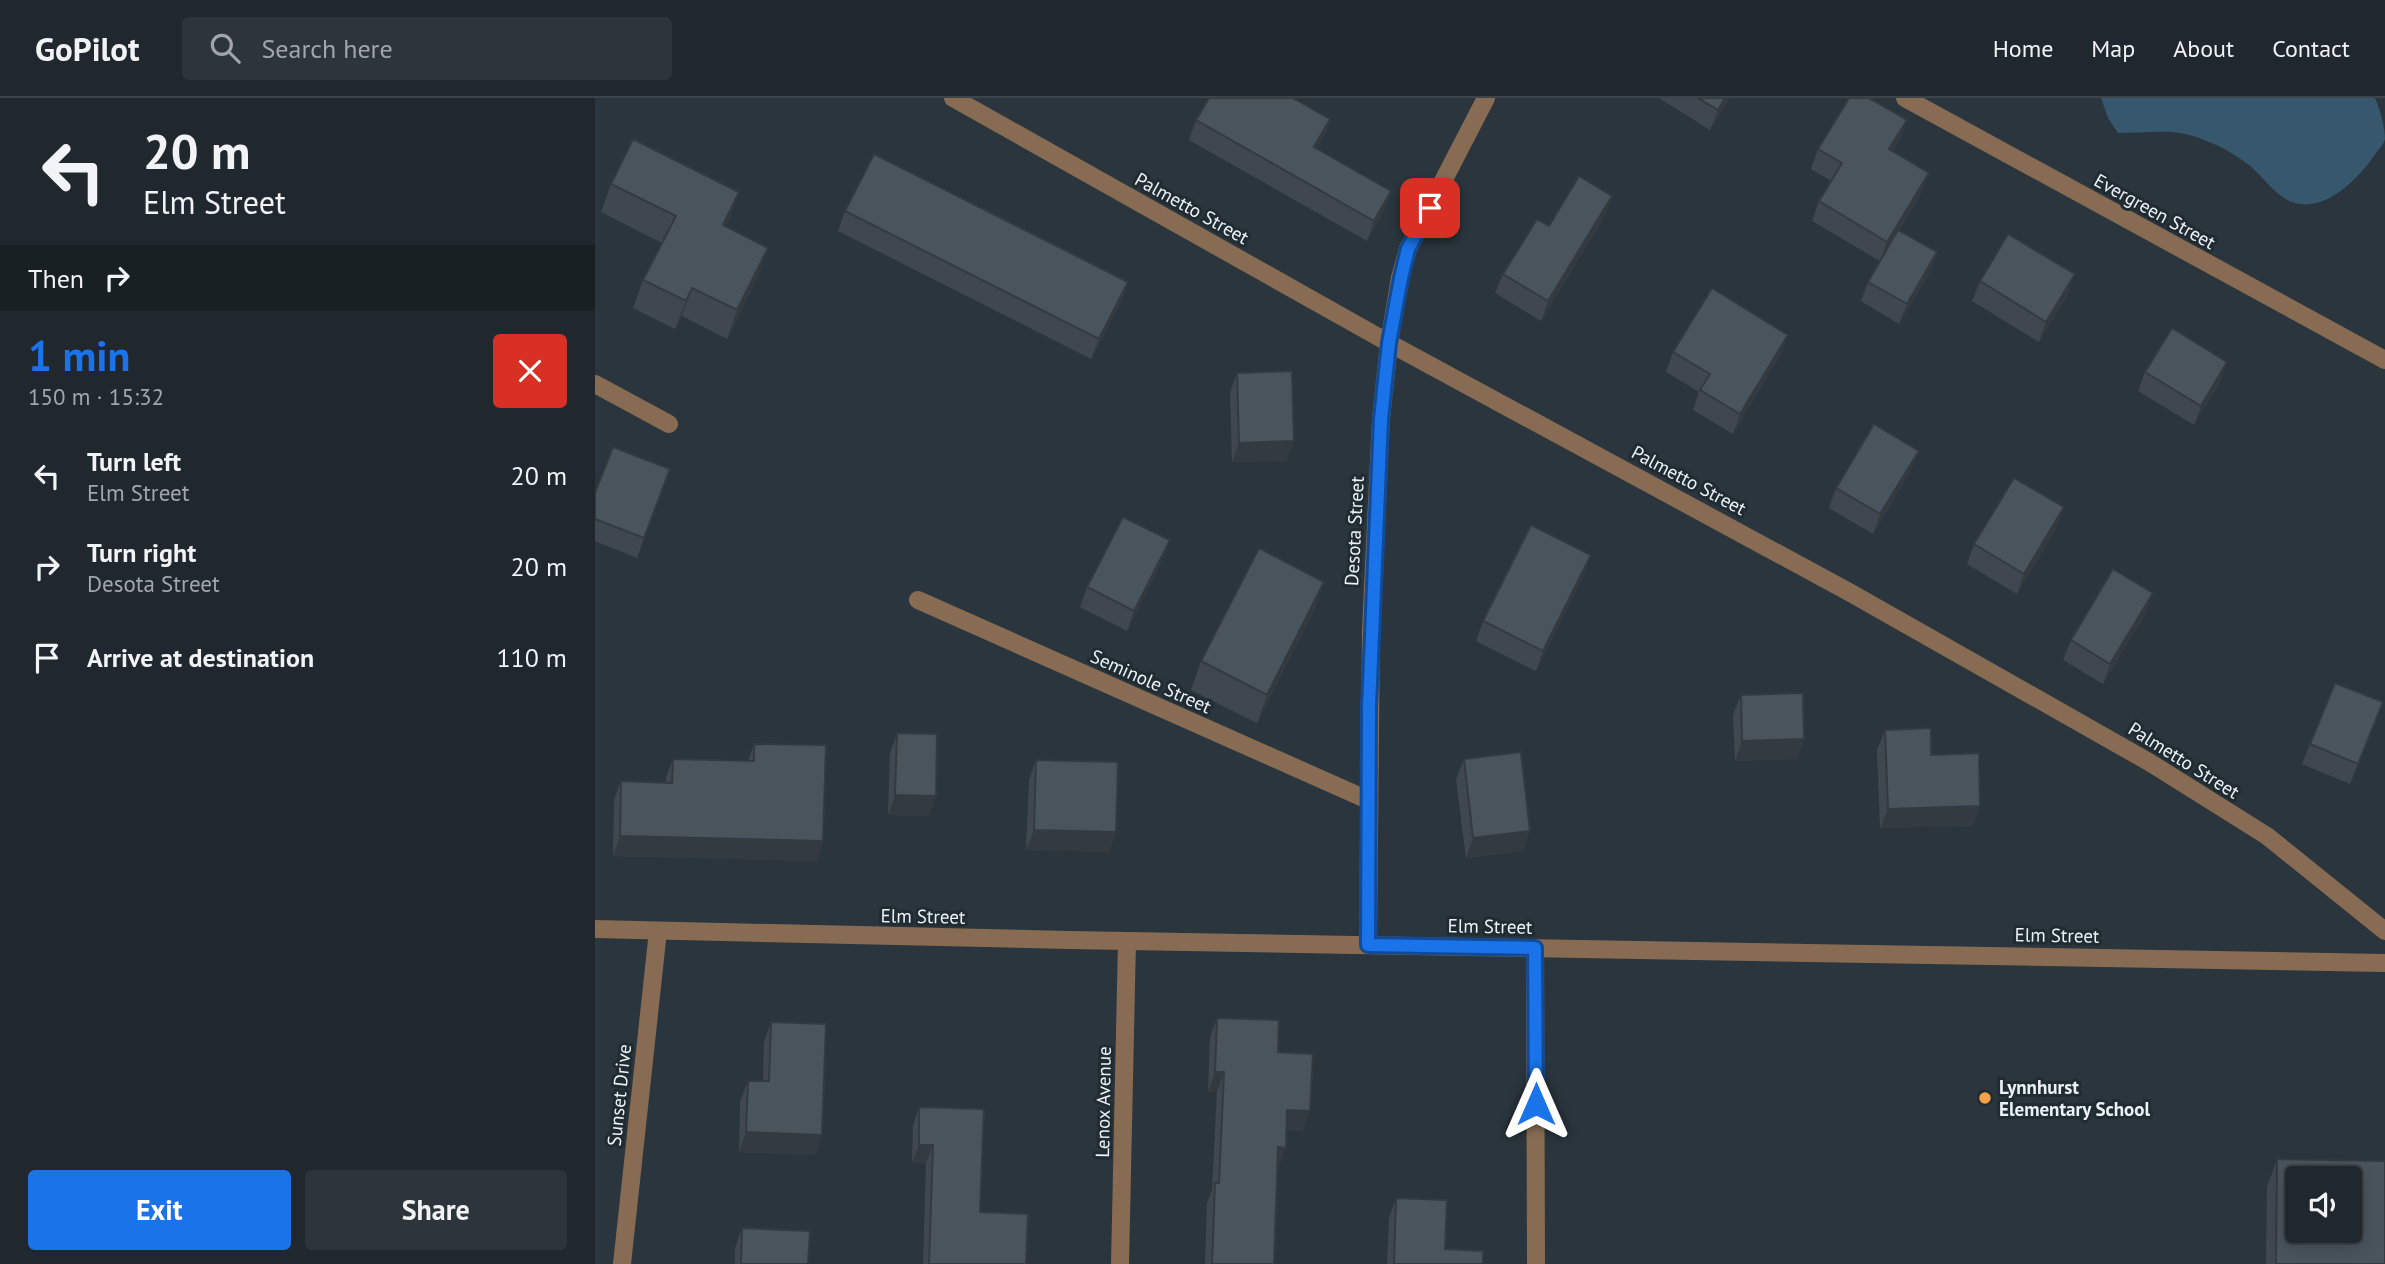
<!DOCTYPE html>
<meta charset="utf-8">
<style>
:root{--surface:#20282e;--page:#2d343a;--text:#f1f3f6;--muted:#a2a6aa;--line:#3d444a;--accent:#1a73e8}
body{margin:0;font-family:"PT Sans",sans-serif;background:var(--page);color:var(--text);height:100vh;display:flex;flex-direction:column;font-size:26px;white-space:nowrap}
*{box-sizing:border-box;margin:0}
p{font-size:23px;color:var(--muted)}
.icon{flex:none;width:38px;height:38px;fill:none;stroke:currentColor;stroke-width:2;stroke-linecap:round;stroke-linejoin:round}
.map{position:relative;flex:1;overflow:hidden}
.side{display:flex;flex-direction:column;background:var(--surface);width:595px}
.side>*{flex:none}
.hud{background:#20282e;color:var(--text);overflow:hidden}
.tools{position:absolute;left:1690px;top:1068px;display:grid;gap:14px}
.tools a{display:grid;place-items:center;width:77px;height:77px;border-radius:7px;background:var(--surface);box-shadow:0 4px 18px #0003,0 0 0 2px var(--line);font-size:35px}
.pin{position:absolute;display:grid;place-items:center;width:60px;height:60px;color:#fff;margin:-30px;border-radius:14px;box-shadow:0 4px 10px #0006}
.me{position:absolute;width:77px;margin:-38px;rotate:0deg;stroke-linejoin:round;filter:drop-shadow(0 0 5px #0008)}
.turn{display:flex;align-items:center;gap:24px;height:147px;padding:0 28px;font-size:32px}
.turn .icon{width:91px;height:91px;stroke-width:2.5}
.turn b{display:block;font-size:49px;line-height:60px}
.then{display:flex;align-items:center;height:66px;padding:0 28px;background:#0003;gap:14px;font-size:26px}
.round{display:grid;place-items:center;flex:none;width:74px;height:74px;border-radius:7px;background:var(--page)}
.head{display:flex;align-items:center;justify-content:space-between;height:119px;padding:0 28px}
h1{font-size:42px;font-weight:600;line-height:52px;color:var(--accent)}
.primary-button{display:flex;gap:14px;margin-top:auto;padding:14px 28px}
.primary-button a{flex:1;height:80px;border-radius:7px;background:var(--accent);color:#fff;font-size:28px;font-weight:600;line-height:80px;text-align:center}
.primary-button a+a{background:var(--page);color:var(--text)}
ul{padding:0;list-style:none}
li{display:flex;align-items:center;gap:21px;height:91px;padding:0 28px}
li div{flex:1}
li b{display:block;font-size:26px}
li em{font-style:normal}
header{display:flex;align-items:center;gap:42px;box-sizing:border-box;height:98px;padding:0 35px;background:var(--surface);border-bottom:2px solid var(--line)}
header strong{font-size:33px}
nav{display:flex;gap:38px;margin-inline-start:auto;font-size:24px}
.search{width:490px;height:63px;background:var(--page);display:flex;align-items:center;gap:18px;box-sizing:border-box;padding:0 24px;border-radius:7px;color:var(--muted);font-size:26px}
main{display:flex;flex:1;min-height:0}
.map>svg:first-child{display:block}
.green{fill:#37576d}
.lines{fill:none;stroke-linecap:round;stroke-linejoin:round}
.street{stroke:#876c53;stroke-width:18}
.wall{fill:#3f4850}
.shaded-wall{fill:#333b41}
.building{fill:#49545d;stroke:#333b41;stroke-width:2;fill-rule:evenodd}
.route-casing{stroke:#114b97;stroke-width:18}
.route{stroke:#1a73e8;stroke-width:12}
.poi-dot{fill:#f5a246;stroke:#202b32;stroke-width:2.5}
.labels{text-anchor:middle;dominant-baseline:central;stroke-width:6;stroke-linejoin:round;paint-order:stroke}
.street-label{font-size:19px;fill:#ebf2f7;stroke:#202b32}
.poi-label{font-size:19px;font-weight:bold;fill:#ebf2f7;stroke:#202b32;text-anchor:start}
</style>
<header>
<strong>GoPilot</strong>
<div class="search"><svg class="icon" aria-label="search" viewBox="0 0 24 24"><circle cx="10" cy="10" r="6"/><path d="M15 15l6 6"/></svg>Search here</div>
<nav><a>Home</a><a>Map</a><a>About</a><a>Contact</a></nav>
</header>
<main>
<section class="side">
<div class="hud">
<div class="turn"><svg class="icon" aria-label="left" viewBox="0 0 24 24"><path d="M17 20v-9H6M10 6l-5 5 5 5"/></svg><div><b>20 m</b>Elm Street</div></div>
<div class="then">Then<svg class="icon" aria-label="right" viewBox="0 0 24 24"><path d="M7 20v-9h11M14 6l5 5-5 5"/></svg></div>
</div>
<div class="head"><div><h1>1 min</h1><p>150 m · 15:32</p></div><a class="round" style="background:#d93025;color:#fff"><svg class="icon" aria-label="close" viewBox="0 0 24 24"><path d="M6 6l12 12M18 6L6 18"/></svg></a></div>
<ul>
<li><svg class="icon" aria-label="left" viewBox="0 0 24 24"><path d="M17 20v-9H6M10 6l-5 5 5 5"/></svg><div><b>Turn left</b><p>Elm Street</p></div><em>20 m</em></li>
<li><svg class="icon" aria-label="right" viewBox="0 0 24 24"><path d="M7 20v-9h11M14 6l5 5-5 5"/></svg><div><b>Turn right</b><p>Desota Street</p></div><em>20 m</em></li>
<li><svg class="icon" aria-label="arrive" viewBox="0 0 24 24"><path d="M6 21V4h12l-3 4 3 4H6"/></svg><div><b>Arrive at destination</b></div><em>110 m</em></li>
</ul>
<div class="primary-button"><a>Exit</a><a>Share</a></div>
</section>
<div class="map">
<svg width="1790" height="1166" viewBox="0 0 1790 1166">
<rect width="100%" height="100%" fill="#2a353d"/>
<!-- green -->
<path class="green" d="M1506 0H1780C1785 12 1790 28 1790 41 1789 46 1784 51 1781 55 1765 79 1732 114 1700 105 1680 99 1670 80 1655 68 1634 51 1603 36 1576 34 1559 33 1540 35 1523 35L1513 20Z"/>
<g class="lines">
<!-- street -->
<g class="street">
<polyline points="358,0 794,245 1254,494 1554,664 1672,738 1790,833"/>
<polyline points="1310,0 1790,262"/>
<polyline points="0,286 74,326"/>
<polyline points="323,502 773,702"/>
<polyline points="0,831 474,842 1790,865"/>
<polyline points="773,847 776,532 786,321 794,245 805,180 813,151 891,0"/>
<polyline points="940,850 941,1166"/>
<polyline points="27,1166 63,833"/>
<polyline points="525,1166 532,843"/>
</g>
</g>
<!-- wall -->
<g class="wall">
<polygon points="1064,0 1135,0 1115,32"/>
<polygon points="735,21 728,41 722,51 796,93 789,113 772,143 594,42 601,22"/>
<polygon points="1312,22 1304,42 1298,53 1334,75 1326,95 1304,133 1342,154 1335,174 1304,226 1266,203 1273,184 1285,163 1217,123 1224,103 1236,83 1216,71 1223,51"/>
<polygon points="16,86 144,94 131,128 163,178 132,241 87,218 80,231 38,210 48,182 67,145 6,114"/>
<polygon points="250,113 533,184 526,204 496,261 243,133"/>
<polygon points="1010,118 946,223 900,195 908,176"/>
<polygon points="1385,183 1473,196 1444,244 1377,203"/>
<polygon points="1078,254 1186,256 1138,336 1098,312 1104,294 1071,274"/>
<polygon points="1550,274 1625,284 1599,327 1543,293"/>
<polygon points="642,275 692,363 637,364 635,295"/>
<polygon points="75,371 42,460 0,443 0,395"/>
<polygon points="1316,373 1278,436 1234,410 1241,390"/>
<polygon points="1469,409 1462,429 1422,496 1372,466 1379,446"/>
<polygon points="575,442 567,462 532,533 485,509 492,489"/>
<polygon points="996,457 989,476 941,573 881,543 888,523"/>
<polygon points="729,484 719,512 662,625 596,592 606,563"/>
<polygon points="1551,515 1508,586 1468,562 1476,542"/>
<polygon points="1146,597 1209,641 1202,661 1140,663 1138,617"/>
<polygon points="1781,624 1755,686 1707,666 1715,646"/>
<polygon points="1290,632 1336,657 1378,728 1285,730 1282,652"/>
<polygon points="302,635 341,698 334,718 293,717 295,655"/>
<polygon points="159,646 228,743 221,763 18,758 19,702 26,683 71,684 71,680 78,661 153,663"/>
<polygon points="869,661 928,753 871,760 861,681"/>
<polygon points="441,662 521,734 514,754 431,752 434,682"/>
<polygon points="622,920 683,954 708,1033 691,1032 691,1050 683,1070 679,1166 610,1166 612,1105 617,1092 622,994 613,994 615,939"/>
<polygon points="176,924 227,1037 220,1057 144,1054 145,1003 153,983 168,983 169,944"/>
<polygon points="324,1009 385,1114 431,1166 328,1166 331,1065 317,1065 318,1027"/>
<polygon points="1682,1061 1790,1166 1671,1166 1672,1089"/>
<polygon points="801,1100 850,1151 888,1166 792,1166 794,1120"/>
<polygon points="147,1130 213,1166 140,1166 140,1150"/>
</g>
<!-- shaded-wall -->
<g class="shaded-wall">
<polygon points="1130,0 1135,0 1115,32 1123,12"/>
<polygon points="735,21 728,41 712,69 719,49"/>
<polygon points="1312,22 1304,42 1287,71 1294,51"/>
<polygon points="1334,75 1326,95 1285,164 1292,144"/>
<polygon points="796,93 789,113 772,143 779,123"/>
<polygon points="144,94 134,123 118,155 128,127"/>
<polygon points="1017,98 1010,118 946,223 953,203"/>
<polygon points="173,150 163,178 132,241 142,212"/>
<polygon points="1342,154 1335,174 1304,226 1312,206"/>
<polygon points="1480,176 1473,196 1444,244 1451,224"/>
<polygon points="533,184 526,204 496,261 504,241"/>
<polygon points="97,190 87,218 80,231 91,203"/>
<polygon points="1193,237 1186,256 1138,336 1145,316"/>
<polygon points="1632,264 1625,284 1599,327 1606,308"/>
<polygon points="699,343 692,363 637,364 644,345"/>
<polygon points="1324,353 1316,373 1278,436 1285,416"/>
<polygon points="1469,409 1462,429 1422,496 1429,476"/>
<polygon points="575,442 567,462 532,533 539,513"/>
<polygon points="996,457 989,476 941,573 948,553"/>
<polygon points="729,484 719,512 662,625 672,597"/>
<polygon points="1558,495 1551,515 1508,586 1515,566"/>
<polygon points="1788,604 1781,624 1755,686 1763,666"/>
<polygon points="1209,641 1202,661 1140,663 1147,643"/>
<polygon points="300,697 341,698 334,718 293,717"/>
<polygon points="1385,708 1378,728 1285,730 1293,711"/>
<polygon points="439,732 521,734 514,754 431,752"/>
<polygon points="935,733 928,753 871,760 878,740"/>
<polygon points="25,738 228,743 221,763 18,758"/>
<polygon points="620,974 629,974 622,994 613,994"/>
<polygon points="692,1012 715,1013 708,1033 685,1032"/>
<polygon points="151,1034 227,1037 220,1057 144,1054"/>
<polygon points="324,1047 338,1047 331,1065 317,1065"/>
<polygon points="683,1049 691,1050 683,1070 676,1069"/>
</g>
<!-- building -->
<g class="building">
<polygon points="614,0 698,0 735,21 719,49 796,93 779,123 601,22"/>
<polygon points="1103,0 1130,0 1123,12"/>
<polygon points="1254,0 1274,0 1312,22 1294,51 1334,75 1292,144 1224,103 1247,65 1223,51"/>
<polygon points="38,41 144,94 128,127 173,150 142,212 97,190 91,203 48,182 81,118 16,86"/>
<polygon points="279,56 533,184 504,241 250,113"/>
<polygon points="984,78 1017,98 953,203 908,176 942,121 954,128"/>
<polygon points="1303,132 1342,154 1312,206 1273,184"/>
<polygon points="1413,136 1480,176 1451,224 1385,183"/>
<polygon points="1117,190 1193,237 1145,316 1105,292 1115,276 1078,254"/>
<polygon points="1577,230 1632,264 1606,308 1550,274"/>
<polygon points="697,273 699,343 644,345 642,275"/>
<polygon points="1279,326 1324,353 1285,416 1241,390"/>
<polygon points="18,349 75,371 49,440 0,421 0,395"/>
<polygon points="1419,380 1469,409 1429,476 1379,446"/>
<polygon points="528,419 575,442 539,513 492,489"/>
<polygon points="936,427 996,457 948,553 888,523"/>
<polygon points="664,450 729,484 672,597 606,563"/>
<polygon points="1518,471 1558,495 1515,566 1476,542"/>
<polygon points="1740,585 1788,604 1763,666 1715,646"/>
<polygon points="1208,595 1209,641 1147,643 1146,597"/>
<polygon points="1336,630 1336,657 1384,655 1385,708 1293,711 1290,632"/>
<polygon points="302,635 342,636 341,698 300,697"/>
<polygon points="159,646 231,647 228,743 25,738 26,683 77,685 78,661 159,663"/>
<polygon points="926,654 935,733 878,740 869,661"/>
<polygon points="441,662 523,664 521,734 439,732"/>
<polygon points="622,920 684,922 683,954 718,956 715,1013 692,1012 691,1050 683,1049 679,1166 617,1166 620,1085 624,1085 629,974 620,974"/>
<polygon points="176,924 231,926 227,1037 151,1034 153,983 174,983"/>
<polygon points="324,1009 389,1011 385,1114 433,1116 431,1166 334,1166 338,1047 324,1047"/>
<path d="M1682 1061 1790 1063V1166H1681ZM1703 1080H1755V1132H1703Z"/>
<polygon points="801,1100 852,1102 850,1151 888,1153 888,1166 799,1166"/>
<polygon points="147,1130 215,1133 213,1166 146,1166"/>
</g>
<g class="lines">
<defs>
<polyline id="route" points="835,110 813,151 806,180 794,245 786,321 774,609 773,847 940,850 941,1006"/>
</defs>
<!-- route casing -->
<use href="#route" class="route-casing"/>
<!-- route -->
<use href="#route" class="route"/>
</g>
<!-- markers -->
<circle class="poi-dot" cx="1390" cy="1000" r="7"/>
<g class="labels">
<!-- street labels -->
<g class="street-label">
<text transform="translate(597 110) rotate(29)">Palmetto Street</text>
<text transform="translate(1560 113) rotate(29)">Evergreen Street</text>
<text transform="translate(1094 382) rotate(28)">Palmetto Street</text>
<text transform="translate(759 433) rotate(-87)">Desota Street</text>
<text transform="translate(556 583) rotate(24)">Seminole Street</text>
<text transform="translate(1589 662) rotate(32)">Palmetto Street</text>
<text transform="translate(328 818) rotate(1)">Elm Street</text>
<text transform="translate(895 828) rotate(1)">Elm Street</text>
<text transform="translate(1462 837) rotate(1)">Elm Street</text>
<text transform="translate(24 997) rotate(-84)">Sunset Drive</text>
<text transform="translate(508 1004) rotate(-89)">Lenox Avenue</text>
</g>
<!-- poi labels -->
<g class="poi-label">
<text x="1404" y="989">Lynnhurst<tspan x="1404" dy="22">Elementary School</tspan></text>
</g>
</g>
</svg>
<div class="tools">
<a><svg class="icon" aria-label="sound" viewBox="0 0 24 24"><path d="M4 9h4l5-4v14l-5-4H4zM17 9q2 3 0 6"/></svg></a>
</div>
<div class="pin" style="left:835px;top:110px;background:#d93025"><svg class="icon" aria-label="arrive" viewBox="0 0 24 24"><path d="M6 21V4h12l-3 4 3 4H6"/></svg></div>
<svg class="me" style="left:941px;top:1006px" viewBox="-20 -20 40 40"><path d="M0-17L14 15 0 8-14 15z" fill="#1a73e8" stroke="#fff" stroke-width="4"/></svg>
</div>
</main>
